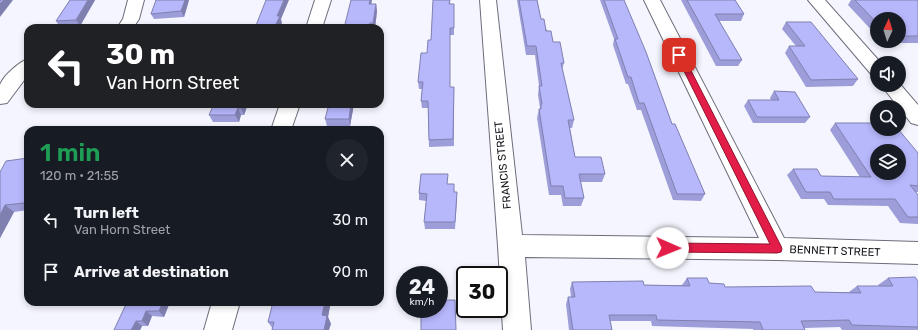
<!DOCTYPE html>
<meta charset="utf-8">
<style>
:root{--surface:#171b24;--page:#20242c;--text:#f1f3f6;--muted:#9ea1a6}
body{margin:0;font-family:Rubik,sans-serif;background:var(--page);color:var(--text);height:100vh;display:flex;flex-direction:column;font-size:15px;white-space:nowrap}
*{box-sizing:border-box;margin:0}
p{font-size:13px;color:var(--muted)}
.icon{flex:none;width:22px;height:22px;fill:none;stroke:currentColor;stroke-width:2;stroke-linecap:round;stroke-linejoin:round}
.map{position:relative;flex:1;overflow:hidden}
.side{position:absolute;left:24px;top:126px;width:360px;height:180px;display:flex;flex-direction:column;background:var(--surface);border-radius:12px;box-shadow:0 2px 6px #0003}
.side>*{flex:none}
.top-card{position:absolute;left:24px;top:24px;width:360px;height:84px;border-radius:12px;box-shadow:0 2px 6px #0003;background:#202124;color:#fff;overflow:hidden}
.needle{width:26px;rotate:4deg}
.fabs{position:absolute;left:870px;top:12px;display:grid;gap:8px}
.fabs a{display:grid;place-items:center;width:36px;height:36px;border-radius:50%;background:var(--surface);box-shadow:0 2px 6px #0003;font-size:20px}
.speed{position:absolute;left:396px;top:266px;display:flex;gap:8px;font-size:20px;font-weight:700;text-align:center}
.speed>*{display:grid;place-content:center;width:52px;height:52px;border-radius:50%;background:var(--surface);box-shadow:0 2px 6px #0003;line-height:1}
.speed small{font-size:10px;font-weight:400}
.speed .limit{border:2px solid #111;border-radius:6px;background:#fff;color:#111}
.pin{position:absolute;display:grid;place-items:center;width:34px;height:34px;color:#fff;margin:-17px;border-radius:8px;box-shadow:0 2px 6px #0006}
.me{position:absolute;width:44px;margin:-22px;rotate:91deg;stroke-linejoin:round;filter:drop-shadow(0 0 3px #0008)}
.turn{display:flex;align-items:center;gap:14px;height:84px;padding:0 16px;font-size:18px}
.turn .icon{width:52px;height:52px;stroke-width:2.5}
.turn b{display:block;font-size:28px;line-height:34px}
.round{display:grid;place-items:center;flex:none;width:42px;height:42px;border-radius:21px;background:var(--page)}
.summary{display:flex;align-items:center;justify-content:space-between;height:68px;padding:0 16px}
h1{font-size:24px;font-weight:600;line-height:30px;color:#1e9e55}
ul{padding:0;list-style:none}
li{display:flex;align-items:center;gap:12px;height:52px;padding:0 16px}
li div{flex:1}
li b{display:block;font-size:15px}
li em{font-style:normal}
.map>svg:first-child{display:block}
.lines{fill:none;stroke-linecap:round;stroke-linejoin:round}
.minor-casing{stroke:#6d6d7b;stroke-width:2}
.minor{fill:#fff;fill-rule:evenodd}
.wall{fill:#9d9dd9}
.shaded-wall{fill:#8080b0}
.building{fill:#b7b7fc;stroke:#8080b0;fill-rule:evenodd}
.route{fill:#e11d48;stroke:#92132f}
.labels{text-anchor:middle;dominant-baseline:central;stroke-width:3;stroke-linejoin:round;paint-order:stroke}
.street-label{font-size:11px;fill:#121218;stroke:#fff}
</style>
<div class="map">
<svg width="918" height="330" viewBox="0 0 918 330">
<rect width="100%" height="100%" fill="#f4f5fe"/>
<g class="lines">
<defs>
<g id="minor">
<polygon points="128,0 144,0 139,19 133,28 117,28 123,19"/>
<polygon points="315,0 331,0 322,28 306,28"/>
<polygon points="480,0 496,0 522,235 759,238 644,0 660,0 784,238 918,242 918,264 777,260 525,257 531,330 503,330 498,246"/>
<polygon points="808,0 825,0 881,63 877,63 877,76 871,74"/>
<path d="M28 59V75L7 103 0 104C0 99 0 90 0 85 3 76 19 62 28 59Z"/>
<polygon points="899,83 918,105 918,125 911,123 881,85 899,85"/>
<polygon points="280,104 300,104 291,130 271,130"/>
<polygon points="212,302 240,302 232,330 204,330"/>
</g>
</defs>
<!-- minor casing -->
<use href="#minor" class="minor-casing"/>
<!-- minor -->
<use href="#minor" class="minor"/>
</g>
<!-- wall -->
<g class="wall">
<polygon points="70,0 95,0 80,26 60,27 56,21"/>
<polygon points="156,0 189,0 184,17 154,19 151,14"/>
<polygon points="433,0 450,0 450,4 454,4 454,35 450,35 450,87 454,87 454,146 429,147 428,108 422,108 421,101 422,89 419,89 418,82 431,40"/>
<polygon points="517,0 537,0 541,19 564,63 562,69 574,120 572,128 570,128 575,157 605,174 602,182 580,182 584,198 581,206 563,206 561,195 549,195 537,118 539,109 540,109 540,108 538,95 539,86 535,55 526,55"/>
<polygon points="600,0 624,0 672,124 705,194 701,201 673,200 641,110 637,110 628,84 626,84 613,45 614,39"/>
<polygon points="681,0 735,0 744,14 741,21 719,21 742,60 738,66 716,66"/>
<polygon points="851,0 918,0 918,43 884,43 882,41 899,41 899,19 877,19 877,36 848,5"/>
<polygon points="371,4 376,4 377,11 375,28 344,28"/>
<polygon points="786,22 858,79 853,86 806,87 785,53 789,46 796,46 782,29"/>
<polygon points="774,91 810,117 805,123 753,123 744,106 748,100 771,100 770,98"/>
<polygon points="248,104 244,115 241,115 239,122 213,122 209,115"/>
<polygon points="329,104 354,104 350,126 327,126 325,119"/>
<polygon points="835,123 918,153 918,192 916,192 918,196 918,224 900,223 888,206 828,205 824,199 801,199 787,175 793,169 821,176 860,177 830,130"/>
<polygon points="28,158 28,210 14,212 0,238 0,172"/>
<polygon points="448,184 454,192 457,199 455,229 425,229 424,222 426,201 419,200 419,193"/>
<polygon points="687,278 725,287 815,292 849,292 857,286 878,286 878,285 888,278 918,281 918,330 842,330 840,327 804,328 805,330 753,330 753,329 652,326 651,321 610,321 612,330 569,330 566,304 568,297 571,297 570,289 572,282 644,285 682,285"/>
<polygon points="127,302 170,302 164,317 152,316 148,326 142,326 140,330"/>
<polygon points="330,306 328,317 331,324 273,329 268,322"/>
</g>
<!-- shaded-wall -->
<g class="shaded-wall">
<polygon points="4,0 13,0 0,17 0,4"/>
<polygon points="88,0 95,0 80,26 76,20"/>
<polygon points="185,0 189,0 184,17 181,11"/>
<polygon points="284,0 289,0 281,19 282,23 280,28 274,28 277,16"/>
<polygon points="370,0 372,0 370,11 369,4"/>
<polygon points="376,4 377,11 375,28 374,28 373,23"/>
<polygon points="243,104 248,104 244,115 241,108"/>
<polygon points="351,104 354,104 350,126 349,119"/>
<polygon points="238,108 241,115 239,122 235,115"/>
<polygon points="28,193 28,207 24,203"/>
<polygon points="5,205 14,212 0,238 0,215"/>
<polygon points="163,302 170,302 164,317 159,311"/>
<polygon points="325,302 328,302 330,306 328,317 331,324 329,330 324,330 322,315"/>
<polygon points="146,311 152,316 148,326 142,321"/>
<polygon points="136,321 142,326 140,330 131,330"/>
</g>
<!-- building -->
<g class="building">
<polygon points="0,0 4,0 0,4"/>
<polygon points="70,0 88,0 76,20 56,21"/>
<polygon points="156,0 185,0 181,11 151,14"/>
<polygon points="266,0 284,0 277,16 280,16 274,28 255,28"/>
<polygon points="351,0 370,0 369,4 376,4 373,23 370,23 369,28 344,28"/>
<polygon points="433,0 450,0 449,4 454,4 454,28 450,28 450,87 454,87 453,139 429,140 428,101 421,101 423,82 418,82 421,53 427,53 428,40 431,40"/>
<polygon points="519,0 537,0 541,19 544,19 546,31 551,31 553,42 560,42 564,63 561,63 574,120 568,120 575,157 601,157 605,174 579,174 584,198 565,198 563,186 551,186 539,109 541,109 541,104 542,104 539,86 542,86 536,46 527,46"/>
<polygon points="604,0 624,0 646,52 672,124 675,124 705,194 677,194 644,103 639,103 631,77 628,77 615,39 618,39"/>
<polygon points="687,0 735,0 744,14 715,14 742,60 720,60"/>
<polygon points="855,0 918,0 918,36 899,36 899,19 877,19 877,23"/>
<polygon points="786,22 811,22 858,79 811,80 789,46 805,46"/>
<polygon points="774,91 795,92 810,117 757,117 748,100 779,100"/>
<polygon points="214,104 243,104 241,108 238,108 235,115 209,115"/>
<polygon points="329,104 351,104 349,119 325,119"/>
<path d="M835 123H877V129H898L918 153V186L910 185 918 195V217H908L895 199H834L830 192H806L793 169H817L821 176 871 177ZM877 151H899V173H877Z"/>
<polygon points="28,158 28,193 24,203 5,205 0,215 0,172 6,161"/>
<polygon points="421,174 448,174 447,184 454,184 454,192 457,192 455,222 424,222 427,194 419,193"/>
<polygon points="915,277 918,281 918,327 852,325 849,320 801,321 805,330 763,330 760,322 657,320 656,315 609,315 612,330 573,330 568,297 575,297 572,282 643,281 644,285 690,286 687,278 707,278 709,283 724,284 725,287 811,286 815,292 861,293 857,286 893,286 888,278"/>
<polygon points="439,288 439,300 455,300 456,330 421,330 421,309 439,309"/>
<polygon points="127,302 163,302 159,311 146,311 142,321 136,321 131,330 114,330"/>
<polygon points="273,302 325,302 322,315 327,316 324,330 272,330 274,322 268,322"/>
</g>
<!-- route -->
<polygon class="route" points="679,53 683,55 781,246 782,249 781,252 777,253 668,252 664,251 662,248 664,245 668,243 770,244 676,55"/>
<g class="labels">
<!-- street labels -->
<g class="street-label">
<text transform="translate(503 165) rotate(-96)">FRANCIS STREET</text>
<text transform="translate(835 251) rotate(2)">BENNETT STREET</text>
</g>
</g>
</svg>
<div class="fabs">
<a><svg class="needle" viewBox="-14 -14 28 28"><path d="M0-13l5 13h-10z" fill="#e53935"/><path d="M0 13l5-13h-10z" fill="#9ea1a6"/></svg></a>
<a><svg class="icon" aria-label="sound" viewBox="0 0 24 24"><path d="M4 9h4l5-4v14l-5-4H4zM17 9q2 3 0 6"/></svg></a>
<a><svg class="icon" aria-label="search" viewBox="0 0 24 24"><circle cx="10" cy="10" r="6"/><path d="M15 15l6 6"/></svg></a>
<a><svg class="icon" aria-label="layers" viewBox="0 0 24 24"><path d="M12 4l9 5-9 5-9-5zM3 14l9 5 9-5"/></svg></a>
</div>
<div class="speed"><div>24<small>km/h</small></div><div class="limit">30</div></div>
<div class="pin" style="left:679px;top:55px;background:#d93025"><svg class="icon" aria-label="arrive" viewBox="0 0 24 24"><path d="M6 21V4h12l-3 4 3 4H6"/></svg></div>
<svg class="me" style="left:668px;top:248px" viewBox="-20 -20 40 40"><circle r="19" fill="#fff"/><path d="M0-13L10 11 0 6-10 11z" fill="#e11d48"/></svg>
<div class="top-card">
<div class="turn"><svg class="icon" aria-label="left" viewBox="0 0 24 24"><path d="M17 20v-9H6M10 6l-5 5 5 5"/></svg><div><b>30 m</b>Van Horn Street</div></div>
</div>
<section class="side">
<div class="summary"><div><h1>1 min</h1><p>120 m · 21:55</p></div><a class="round"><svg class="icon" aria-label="close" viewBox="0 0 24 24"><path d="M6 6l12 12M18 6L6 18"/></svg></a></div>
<ul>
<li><svg class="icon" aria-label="left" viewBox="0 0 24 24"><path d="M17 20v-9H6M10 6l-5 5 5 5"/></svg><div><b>Turn left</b><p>Van Horn Street</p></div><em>30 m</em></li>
<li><svg class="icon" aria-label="arrive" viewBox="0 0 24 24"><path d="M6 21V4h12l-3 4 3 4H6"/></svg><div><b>Arrive at destination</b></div><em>90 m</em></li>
</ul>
</section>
</div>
